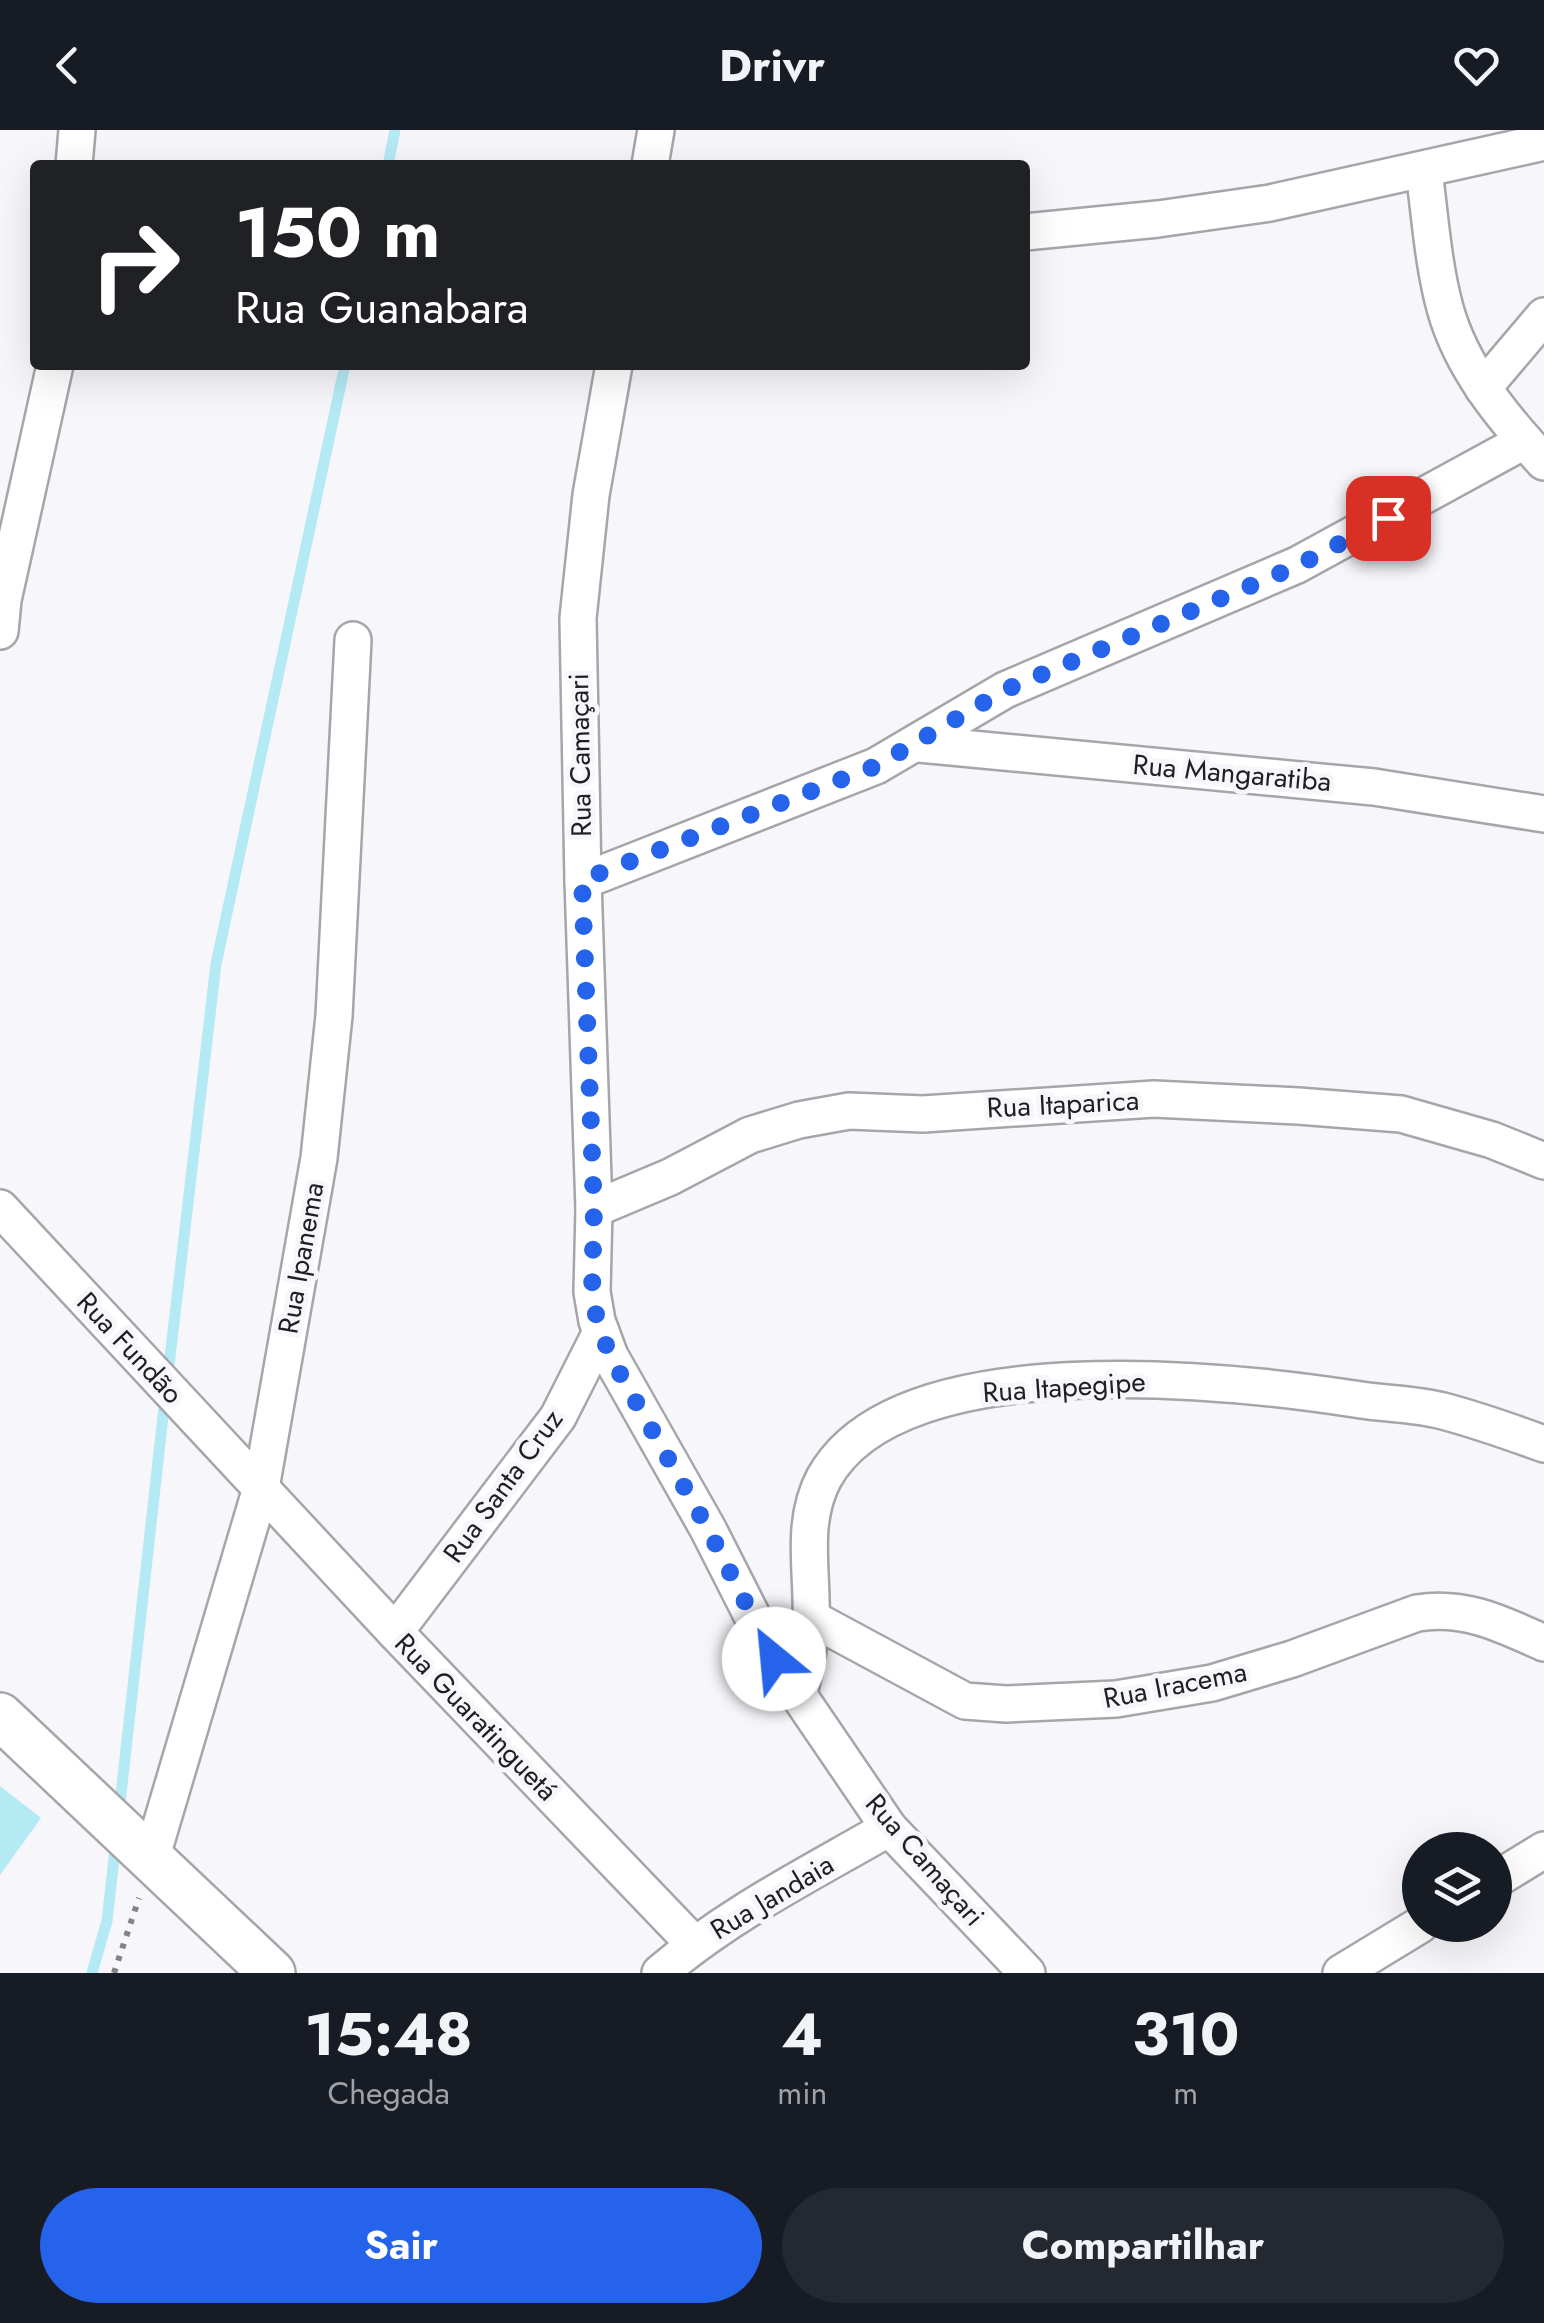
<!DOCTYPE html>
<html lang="pt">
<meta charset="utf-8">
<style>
:root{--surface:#171b24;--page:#242831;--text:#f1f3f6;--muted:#9ea1a6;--accent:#2563eb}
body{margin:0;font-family:Jost,sans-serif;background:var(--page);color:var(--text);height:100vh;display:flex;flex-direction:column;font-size:38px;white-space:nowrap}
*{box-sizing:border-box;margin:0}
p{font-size:32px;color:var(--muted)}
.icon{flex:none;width:55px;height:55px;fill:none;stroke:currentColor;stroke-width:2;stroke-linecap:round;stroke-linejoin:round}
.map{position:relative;height:1843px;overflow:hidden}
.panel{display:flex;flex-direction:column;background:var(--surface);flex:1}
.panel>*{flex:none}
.guide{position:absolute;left:30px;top:30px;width:1000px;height:210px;border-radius:10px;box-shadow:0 10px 40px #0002;background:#202124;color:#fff;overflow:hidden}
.buttons{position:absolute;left:1402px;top:1702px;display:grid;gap:20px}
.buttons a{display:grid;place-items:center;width:110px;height:110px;border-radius:50%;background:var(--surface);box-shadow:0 10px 40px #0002;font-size:50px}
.pin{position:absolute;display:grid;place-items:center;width:85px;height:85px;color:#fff;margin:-42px;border-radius:20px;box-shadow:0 5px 15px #0006}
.me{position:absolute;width:110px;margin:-55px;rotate:332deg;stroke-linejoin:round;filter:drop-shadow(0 0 8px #0008)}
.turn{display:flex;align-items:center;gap:35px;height:210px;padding:0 40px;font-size:45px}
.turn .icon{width:130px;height:130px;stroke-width:2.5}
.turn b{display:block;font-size:70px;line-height:85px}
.eta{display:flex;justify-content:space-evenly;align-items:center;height:170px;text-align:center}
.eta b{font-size:60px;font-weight:700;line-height:70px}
.cta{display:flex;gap:20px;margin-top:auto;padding:20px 40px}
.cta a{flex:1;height:115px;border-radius:60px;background:var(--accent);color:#fff;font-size:40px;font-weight:700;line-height:115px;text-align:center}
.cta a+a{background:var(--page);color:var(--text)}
header{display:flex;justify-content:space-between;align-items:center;height:130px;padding:0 40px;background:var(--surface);font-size:45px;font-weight:700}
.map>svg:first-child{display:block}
.water{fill:#b4eaf4}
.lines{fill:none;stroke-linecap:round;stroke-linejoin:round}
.stream{stroke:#b4eaf4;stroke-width:11}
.minor-casing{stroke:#a6a5aa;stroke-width:40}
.tertiary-casing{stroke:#a6a5aa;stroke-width:50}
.path{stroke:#838286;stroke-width:6;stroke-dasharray:5 8;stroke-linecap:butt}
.minor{stroke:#fff;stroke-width:35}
.tertiary{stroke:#fff;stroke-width:45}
.route{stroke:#2563eb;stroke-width:18;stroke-dasharray:0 32.4}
.labels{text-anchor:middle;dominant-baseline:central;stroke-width:10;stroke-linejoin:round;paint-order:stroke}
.street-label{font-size:28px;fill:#1f1e20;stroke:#f7f6fb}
</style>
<header><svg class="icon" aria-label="back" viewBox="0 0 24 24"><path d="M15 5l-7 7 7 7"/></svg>Drivr<svg class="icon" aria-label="heart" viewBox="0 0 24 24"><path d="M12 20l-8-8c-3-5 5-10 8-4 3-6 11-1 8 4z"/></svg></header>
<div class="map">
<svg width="1544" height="1843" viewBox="0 0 1544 1843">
<rect width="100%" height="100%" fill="#f7f6fb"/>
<!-- water -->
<polygon class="water" points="0,1656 41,1688 0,1745"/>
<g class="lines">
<!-- stream -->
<g class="stream">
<polyline points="388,35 395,0"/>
<polyline points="168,1244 216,834 345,235"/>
<polyline points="119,1682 165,1268"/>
<polyline points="92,1843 107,1791 116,1710"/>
</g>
<defs>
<g id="minor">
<polyline points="74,35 77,0"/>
<polyline points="650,35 656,0"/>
<path d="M1424 41C1430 86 1433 134 1445 178 1461 237 1503 288 1544 332"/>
<polyline points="1025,102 1158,89 1270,73 1544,12"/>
<polyline points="614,235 591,365 578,488 583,751 594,1079 592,1162 597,1191 610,1226 708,1399 774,1529 889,1698 1027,1843"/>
<polyline points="1483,258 1544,186"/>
<polyline points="0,501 3,470 55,235"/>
<polyline points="919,614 1374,657 1544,684"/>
<polyline points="583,751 876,636 1005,560 1297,435 1524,311"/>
<polyline points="0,1078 395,1502 694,1814"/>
<polyline points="594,1079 670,1047 750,1005 799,990 849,981 923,984 1154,969 1298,976 1401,984 1492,1010 1544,1031"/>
<path d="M811 1488 965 1571 1006 1574 1116 1569 1212 1553 1292 1529 1417 1483C1464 1475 1502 1494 1544 1513"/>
<polyline points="395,1502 558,1287 601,1202"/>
<path d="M799 1564C805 1540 810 1514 811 1489 813 1442 800 1393 824 1348 899 1212 1232 1250 1361 1270 1388 1274 1417 1274 1443 1281 1477 1290 1511 1302 1544 1314"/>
<polyline points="151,1729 261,1358 319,1028 334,886 353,510"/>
<polyline points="1495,1750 1544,1720"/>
<path d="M660 1843C729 1784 811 1743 889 1698"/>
<polyline points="1341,1843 1420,1795"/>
</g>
<polyline id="tertiary" points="0,1586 272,1843"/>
</defs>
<!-- minor casing -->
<use href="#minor" class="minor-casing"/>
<!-- tertiary casing -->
<use href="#tertiary" class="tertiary-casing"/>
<!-- path -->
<polyline class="path" points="114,1843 139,1768"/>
<!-- minor -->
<use href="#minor" class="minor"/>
<!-- tertiary -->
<use href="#tertiary" class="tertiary"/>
</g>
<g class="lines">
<!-- route -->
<polyline class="route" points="774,1529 708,1399 610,1226 597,1190 592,1162 594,1079 582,750 876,636 1005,560 1297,436 1388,388"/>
</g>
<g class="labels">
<!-- street labels -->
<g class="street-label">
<text transform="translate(580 625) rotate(-91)">Rua Camaçari</text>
<text transform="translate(1232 643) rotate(5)">Rua Mangaratiba</text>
<text transform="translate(1063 974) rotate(-3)">Rua Itaparica</text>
<text transform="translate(301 1128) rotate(-80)">Rua Ipanema</text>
<text transform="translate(130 1218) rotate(47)">Rua Fundão</text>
<text transform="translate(1064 1257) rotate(-4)">Rua Itapegipe</text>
<text transform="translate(503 1356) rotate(-54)">Rua Santa Cruz</text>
<text transform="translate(1175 1555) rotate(-11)">Rua Iracema</text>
<text transform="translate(476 1587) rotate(46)">Rua Guaratinguetá</text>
<text transform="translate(925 1730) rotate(49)">Rua Camaçari</text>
<text transform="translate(772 1767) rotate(-31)">Rua Jandaia</text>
</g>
</g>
</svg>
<div class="buttons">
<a><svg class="icon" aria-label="layers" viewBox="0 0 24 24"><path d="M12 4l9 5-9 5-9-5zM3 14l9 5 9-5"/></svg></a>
</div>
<div class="pin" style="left:1388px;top:388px;background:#d93025"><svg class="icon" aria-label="arrive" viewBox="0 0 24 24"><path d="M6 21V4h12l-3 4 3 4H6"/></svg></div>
<svg class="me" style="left:774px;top:1529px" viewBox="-20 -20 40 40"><circle r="19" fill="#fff"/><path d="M0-13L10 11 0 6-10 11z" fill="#2563eb"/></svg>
<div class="guide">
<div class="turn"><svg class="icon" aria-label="right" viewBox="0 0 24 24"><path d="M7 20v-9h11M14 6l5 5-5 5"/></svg><div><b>150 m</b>Rua Guanabara</div></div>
</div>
</div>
<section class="panel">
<div class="eta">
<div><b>15:48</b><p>Chegada</p></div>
<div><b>4</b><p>min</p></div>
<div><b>310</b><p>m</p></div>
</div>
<div class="cta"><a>Sair</a><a>Compartilhar</a></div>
</section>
